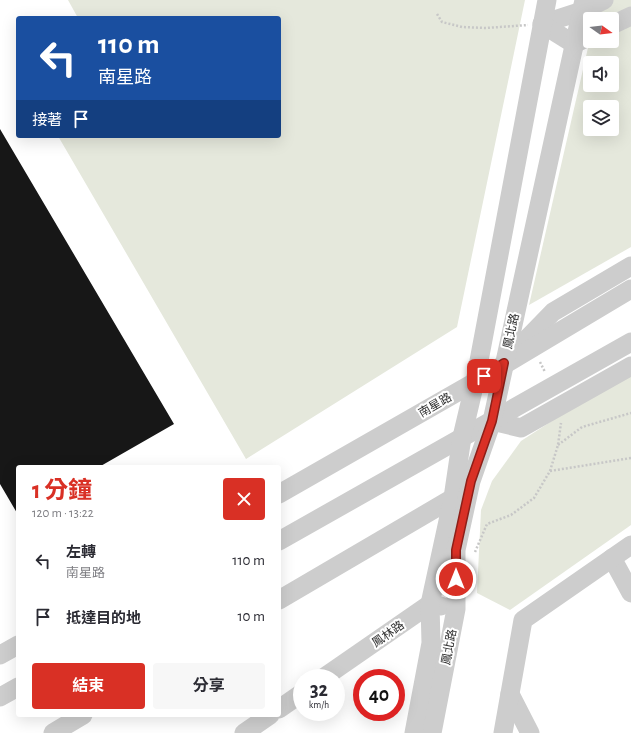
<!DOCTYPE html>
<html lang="zh-TW">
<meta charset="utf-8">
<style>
:root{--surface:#fff;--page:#f7f7f7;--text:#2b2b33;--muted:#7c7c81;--accent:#d93025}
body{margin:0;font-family:"Alegreya Sans","Noto Sans TC",sans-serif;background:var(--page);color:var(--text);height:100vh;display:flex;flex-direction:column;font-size:15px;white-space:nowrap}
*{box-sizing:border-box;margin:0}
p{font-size:13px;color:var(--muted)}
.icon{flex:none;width:22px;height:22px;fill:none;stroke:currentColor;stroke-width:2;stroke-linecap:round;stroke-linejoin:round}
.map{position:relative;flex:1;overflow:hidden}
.sheet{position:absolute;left:16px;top:465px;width:265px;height:252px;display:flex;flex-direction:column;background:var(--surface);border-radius:4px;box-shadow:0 4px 16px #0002}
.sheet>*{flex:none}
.banner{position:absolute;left:16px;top:16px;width:265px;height:122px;border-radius:4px;box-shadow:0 4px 16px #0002;background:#1a4fa0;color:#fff;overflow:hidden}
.needle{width:26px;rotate:104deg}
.tools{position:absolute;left:583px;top:12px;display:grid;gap:8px}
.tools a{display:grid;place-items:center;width:36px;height:36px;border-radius:4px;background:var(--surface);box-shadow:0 4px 16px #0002;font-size:20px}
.speed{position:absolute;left:293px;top:669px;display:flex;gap:8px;font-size:20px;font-weight:700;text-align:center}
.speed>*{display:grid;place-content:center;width:52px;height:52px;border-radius:50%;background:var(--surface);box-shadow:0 4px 16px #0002;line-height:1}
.speed small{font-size:10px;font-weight:400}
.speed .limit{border:6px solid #d22;background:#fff;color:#111}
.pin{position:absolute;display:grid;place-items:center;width:34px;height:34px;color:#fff;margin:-17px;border-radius:8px;box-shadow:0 2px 6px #0006}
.me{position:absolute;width:44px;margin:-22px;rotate:0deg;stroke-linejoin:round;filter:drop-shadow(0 0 3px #0008)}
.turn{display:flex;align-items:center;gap:14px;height:84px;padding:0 16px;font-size:18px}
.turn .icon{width:52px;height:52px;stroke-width:2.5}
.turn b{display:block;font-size:28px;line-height:34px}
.then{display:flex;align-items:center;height:38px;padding:0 16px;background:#0003;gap:8px;font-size:15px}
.round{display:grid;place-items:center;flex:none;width:42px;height:42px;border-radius:4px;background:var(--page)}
.overview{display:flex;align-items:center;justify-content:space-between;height:68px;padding:0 16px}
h1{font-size:24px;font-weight:700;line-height:30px;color:var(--accent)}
.action{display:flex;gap:8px;margin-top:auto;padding:8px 16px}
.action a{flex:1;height:46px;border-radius:4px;background:var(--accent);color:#fff;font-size:16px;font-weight:700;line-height:46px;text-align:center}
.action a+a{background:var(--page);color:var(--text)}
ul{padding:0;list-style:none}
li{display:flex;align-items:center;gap:12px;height:56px;padding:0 16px}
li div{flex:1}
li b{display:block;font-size:15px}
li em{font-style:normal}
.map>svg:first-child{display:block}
.green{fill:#e5e8dc;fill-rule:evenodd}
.building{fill:#171717}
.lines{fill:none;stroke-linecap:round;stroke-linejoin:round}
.path{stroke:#c7c7c7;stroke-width:2.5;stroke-dasharray:2 2;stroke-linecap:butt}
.minor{stroke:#cdcdcd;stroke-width:19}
.route-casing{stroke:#8d1f18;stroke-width:10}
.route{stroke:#d93025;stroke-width:7}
.labels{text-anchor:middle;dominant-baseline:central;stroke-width:4;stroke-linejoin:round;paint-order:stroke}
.street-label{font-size:12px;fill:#303030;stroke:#fff}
</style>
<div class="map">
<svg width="631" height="733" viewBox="0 0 631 733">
<rect width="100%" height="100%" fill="#fff"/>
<!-- green -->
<g class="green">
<polygon points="68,0 525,0 457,327 246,459 58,136 279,136 279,18 78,18"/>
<path d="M599 0H631V247L529 305 590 39V41H612V19H595ZM590 63H612V85H590ZM590 107H612V129H590Z"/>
<polygon points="631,373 631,525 510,610 477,593 481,510 492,481 521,441 595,393"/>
</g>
<!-- building -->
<polygon class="building" points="0,129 174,424 99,467 18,467 18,513 17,513 0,484"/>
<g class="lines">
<!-- path -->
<g class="path">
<polyline points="437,14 442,22 462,27 486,28 528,25"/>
<polyline points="540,362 545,372"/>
<polyline points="558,445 582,427 631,413"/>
<polyline points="550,471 631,458"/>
<polyline points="475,552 487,524 511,515 534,498 550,471 558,445 561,423"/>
</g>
<!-- minor -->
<g class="minor">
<polyline points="542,24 582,11 604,0"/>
<polyline points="542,24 574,44 590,36"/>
<polyline points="612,25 631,16"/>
<polyline points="518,348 553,312 631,266"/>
<polyline points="492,421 521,428 631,366"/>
<polyline points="279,494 475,382 631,289"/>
<polyline points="279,541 631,342"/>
<polyline points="612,558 631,593"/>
<polyline points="279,600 453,498 458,493"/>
<polyline points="0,655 18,645"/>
<polyline points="323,678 430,604 441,606"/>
<polyline points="510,694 530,733"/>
<polyline points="0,697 18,687"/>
<polyline points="279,709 302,693"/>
<polyline points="53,733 83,715"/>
<polyline points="244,733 270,715"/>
<polyline points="414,733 431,643 430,604 453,498 462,437 475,382 547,0"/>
<polyline points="432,733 456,609 456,550 471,481 492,421 584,0"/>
<polyline points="503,733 523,620 631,545"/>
</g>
</g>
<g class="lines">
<defs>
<polyline id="route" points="456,579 456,550 471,481 492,421 504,363 484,376"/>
</defs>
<!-- route casing -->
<use href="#route" class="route-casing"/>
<!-- route -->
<use href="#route" class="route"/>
</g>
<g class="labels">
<!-- street labels -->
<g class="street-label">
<text transform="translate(511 331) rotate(-78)">鳳北路</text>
<text transform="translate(435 405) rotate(-30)">南星路</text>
<text transform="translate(388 634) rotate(-35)">鳳林路</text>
<text transform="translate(449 647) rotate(-79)">鳳北路</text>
</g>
</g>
</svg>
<div class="tools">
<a><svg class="needle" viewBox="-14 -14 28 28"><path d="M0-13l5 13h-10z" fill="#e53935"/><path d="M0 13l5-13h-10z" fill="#7c7c81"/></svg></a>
<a><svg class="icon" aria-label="sound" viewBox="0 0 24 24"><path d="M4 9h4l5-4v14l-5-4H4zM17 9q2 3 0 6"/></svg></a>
<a><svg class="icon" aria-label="layers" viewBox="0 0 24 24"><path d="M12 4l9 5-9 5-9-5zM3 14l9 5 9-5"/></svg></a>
</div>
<div class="speed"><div>32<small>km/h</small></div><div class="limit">40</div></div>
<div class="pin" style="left:484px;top:376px;background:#d93025"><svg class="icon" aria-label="arrive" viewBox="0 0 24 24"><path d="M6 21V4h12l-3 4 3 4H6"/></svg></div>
<svg class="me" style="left:456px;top:579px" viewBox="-20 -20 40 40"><circle r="17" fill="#d93025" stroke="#fff" stroke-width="3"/><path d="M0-11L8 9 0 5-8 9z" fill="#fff"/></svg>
<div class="banner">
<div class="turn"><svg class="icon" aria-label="left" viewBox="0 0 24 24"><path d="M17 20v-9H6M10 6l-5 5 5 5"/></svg><div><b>110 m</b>南星路</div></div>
<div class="then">接著<svg class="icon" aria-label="arrive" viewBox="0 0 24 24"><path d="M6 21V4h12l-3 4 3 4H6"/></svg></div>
</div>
<section class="sheet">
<div class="overview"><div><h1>1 分鐘</h1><p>120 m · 13:22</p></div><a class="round" style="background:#d93025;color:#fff"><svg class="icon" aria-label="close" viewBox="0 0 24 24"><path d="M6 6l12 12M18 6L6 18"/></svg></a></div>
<ul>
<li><svg class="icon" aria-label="left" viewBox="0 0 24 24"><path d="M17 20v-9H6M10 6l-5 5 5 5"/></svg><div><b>左轉</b><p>南星路</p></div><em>110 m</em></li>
<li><svg class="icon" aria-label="arrive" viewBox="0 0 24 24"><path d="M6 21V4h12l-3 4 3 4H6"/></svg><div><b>抵達目的地</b></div><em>10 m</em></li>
</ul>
<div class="action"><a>結束</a><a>分享</a></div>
</section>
</div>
